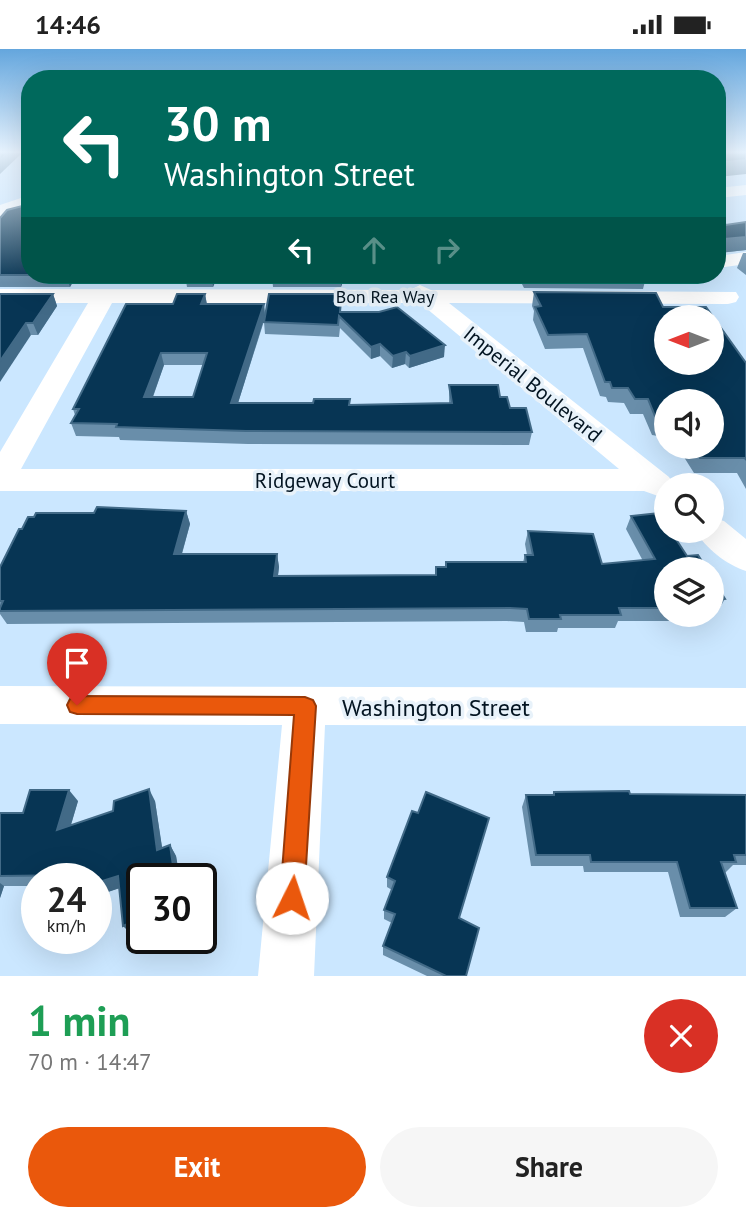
<!DOCTYPE html>
<meta charset="utf-8">
<style>
:root{--surface:#fff;--page:#f6f6f6;--text:#222;--muted:#767676;--accent:#ea580c}
body{margin:0;font-family:"PT Sans",sans-serif;background:var(--page);color:var(--text);height:100vh;display:flex;flex-direction:column;font-size:26px;white-space:nowrap}
*{box-sizing:border-box;margin:0}
p{font-size:23px;color:var(--muted)}
.icon{flex:none;width:38px;height:38px;fill:none;stroke:currentColor;stroke-width:2;stroke-linecap:round;stroke-linejoin:round}
.map{position:relative;height:927px;overflow:hidden}
.details{display:flex;flex-direction:column;background:var(--surface);flex:1}
.details>*{flex:none}
.hud{position:absolute;left:21px;top:21px;width:705px;height:214px;border-radius:28px;box-shadow:0 7px 28px #0002;background:#00695c;color:#fff;overflow:hidden}
.needle{width:46px;rotate:270deg}
.controls{position:absolute;left:654px;top:256px;display:grid;gap:14px}
.controls a{display:grid;place-items:center;width:70px;height:70px;border-radius:50%;background:var(--surface);box-shadow:0 7px 28px #0002;font-size:35px}
.speed{position:absolute;left:21px;top:814px;display:flex;gap:14px;font-size:35px;font-weight:700;text-align:center}
.speed>*{display:grid;place-content:center;width:91px;height:91px;border-radius:50%;background:var(--surface);box-shadow:0 7px 28px #0002;line-height:1}
.speed small{font-size:18px;font-weight:400}
.speed .limit{border:4px solid #111;border-radius:10px;background:#fff;color:#111}
.pin{position:absolute;display:grid;place-items:center;width:60px;height:60px;color:#fff;margin:-72px -30px;border-radius:50% 50% 50% 0;rotate:-45deg;box-shadow:0 0 7px #0007}
.pin .icon{rotate:45deg}
.me{position:absolute;width:77px;margin:-38px;rotate:4deg;stroke-linejoin:round;filter:drop-shadow(0 0 5px #0008)}
.turn{display:flex;align-items:center;gap:24px;height:147px;padding:0 28px;font-size:32px}
.turn .icon{width:91px;height:91px;stroke-width:2.5}
.turn b{display:block;font-size:49px;line-height:60px}
.lanes{display:flex;align-items:center;height:66px;padding:0 28px;background:#0003;justify-content:center;gap:35px;direction:ltr}
.lanes .off{opacity:.35}
.round{display:grid;place-items:center;flex:none;width:74px;height:74px;border-radius:37px;background:var(--page)}
.overview{display:flex;align-items:center;justify-content:space-between;height:119px;padding:0 28px}
h1{font-size:42px;font-weight:700;line-height:52px;color:#1e9e55}
.action{display:flex;gap:14px;margin-top:auto;padding:14px 28px}
.action a{flex:1;height:80px;border-radius:42px;background:var(--accent);color:#fff;font-size:28px;font-weight:700;line-height:80px;text-align:center}
.action a+a{background:var(--page);color:var(--text)}
.status{display:flex;justify-content:space-between;align-items:center;height:49px;padding:0 35px;background:var(--surface);direction:ltr}
.status svg{height:19px;fill:currentColor}
.map>svg:first-child{display:block}
.lines{fill:none;stroke-linecap:round;stroke-linejoin:round}
.minor{fill:#fff;fill-rule:evenodd}
.wall{fill:#698eaa;fill-rule:evenodd}
.shaded-wall{fill:#426a87}
.building{fill:#073554;stroke:#426a87;stroke-width:2;fill-rule:evenodd}
.route{fill:#ea580c;stroke:#983908;stroke-width:2}
.labels{text-anchor:middle;dominant-baseline:central;stroke-width:7;stroke-linejoin:round;paint-order:stroke}
.far-street-label{font-size:18px;fill:#031421;stroke:#e8f2fa}
.street-label{font-size:21px;fill:#031421;stroke:#e8f2fa}
.near-street-label{font-size:24px;fill:#031421;stroke:#e8f2fa}
</style>
<div class="status"><b>14:46</b><svg viewBox="0 0 49 12"><path d="M0 12V9h3v3zM5 12V6h3v6zM10 12V3h3v9zM15 12V0h3v12zM26 1h20v11H26zM47 4h2v5h-2z"/></svg></div>
<div class="map">
<svg width="746" height="927" viewBox="0 0 746 927">
<rect width="100%" height="100%" fill="#cbe7ff"/>
<g class="lines">
<!-- minor -->
<g class="minor">
<polygon points="746,136 746,146 718,149 718,139"/>
<polygon points="30,146 30,158 0,169 0,156"/>
<polygon points="746,203 746,215 718,219 718,207"/>
<path d="M420 236 431 241 736 243 739 248 736 253 728 255 449 254 669 428 674 436H667V444L658 447 644 442H0V403L88 254H0V240L410 241ZM112 254H420L619 420H21Z"/>
<path d="M712 469 724 472 746 490V522C727 516 705 499 695 481H712Z"/>
<polygon points="0,637 746,639 746,677 325,676 314,927 258,927 282,676 0,675"/>
</g>
</g>
<!-- wall -->
<g class="wall">
<polygon points="718,166 726,176 746,173 746,201 719,204 718,203"/>
<polygon points="0,169 30,226 104,226 77,227 70,238 0,238"/>
<polygon points="743,204 746,204 746,226 737,219"/>
<polygon points="185,226 218,226 213,238 187,238"/>
<polygon points="272,226 345,226 341,238 273,238"/>
<polygon points="474,226 645,226 646,228 643,240 524,239 518,227"/>
<polygon points="534,243 663,258 746,314 746,440 737,424 694,424 677,397 712,397 667,352 667,396 662,396 658,387 652,386 643,365 630,365 624,354 608,353 606,348 600,347 583,299 545,300 533,271 534,262 532,257"/>
<polygon points="0,245 53,245 57,257 38,286 31,286"/>
<path d="M205 245 207 255H264L265 266 336 245V252L341 263 444 308 409 319 405 315 392 319 380 307 371 310 340 279 339 288 265 285 264 273 265 269 238 354H313L350 350V356L449 354V336L500 348 532 383 529 396 248 395 120 391 119 388 76 387 71 374 75 366 73 360 173 255ZM164 316H204L193 348H153Z"/>
<polygon points="186,462 190,475 182,505 277,505 279,518 278,527 435,526 436,518 445,518 446,513 523,513 525,506 527,506 525,495 528,482 602,515 643,512 626,480 631,467 667,520 667,565 698,565 694,572 618,572 615,579 558,579 557,583 526,583 524,573 507,572 7,575 0,565 0,518 22,480 94,464"/>
<polygon points="712,529 725,550 717,563 712,563"/>
<polygon points="554,743 630,745 746,746 746,816 733,816 725,824 737,859 725,868 680,868 668,823 584,823 583,817 531,817 522,758 526,746 552,746"/>
<polygon points="78,752 71,776 155,752 162,799 170,796 176,807 180,830 142,830 142,881 131,885 119,839 96,847 96,830 37,830 37,837 4,837 0,849 0,764 23,764"/>
<polygon points="387,828 459,869 466,927 427,927 383,906 383,897 392,874 384,870 384,861 392,841 387,838"/>
</g>
<!-- shaded-wall -->
<g class="shaded-wall">
<polygon points="8,104 22,104 0,125 0,111"/>
<polygon points="746,111 746,125 718,128 718,114"/>
<polygon points="746,188 746,201 719,204 724,190"/>
<polygon points="66,226 76,226 70,238"/>
<polygon points="212,226 218,226 213,238"/>
<polygon points="341,226 345,226 341,238"/>
<polygon points="53,245 57,257 38,286 33,274"/>
<polygon points="205,245 207,257 201,255"/>
<polygon points="264,255 265,267 234,367 231,354"/>
<polygon points="26,274 31,286 0,333 0,312"/>
<polygon points="380,295 380,307 371,310 371,298"/>
<polygon points="445,296 444,308 409,319 410,307"/>
<polygon points="406,303 405,315 392,319 393,307"/>
<polygon points="161,304 164,316 148,361 144,348"/>
<polygon points="186,462 190,475 178,518 174,505"/>
<polygon points="277,505 279,518 276,541 274,527"/>
<polygon points="149,740 155,752 164,811 157,801"/>
<polygon points="69,741 78,752 66,792 57,781"/>
<polygon points="170,796 176,807 180,830 175,830"/>
<polygon points="118,827 126,837 96,847 96,834"/>
<polygon points="0,834 4,837 0,849"/>
<polygon points="142,869 142,881 131,885 123,877"/>
</g>
<!-- building -->
<g class="building">
<polygon points="0,104 8,104 0,111"/>
<polygon points="718,104 746,104 746,111 718,114"/>
<polygon points="30,155 30,226 55,226 0,226 0,169 7,161"/>
<polygon points="718,166 726,176 718,177"/>
<polygon points="746,173 746,188 724,190 718,185 718,177"/>
<polygon points="525,226 645,226 646,228 526,227"/>
<path d="M534 243 656 244 663 258H706L746 314V411L745 409H700L693 397H712V352H667V379L663 372H657L648 350H635L628 339H612L610 333H605L587 285 548 286 535 258 541 257ZM667 268H712V313H667Z"/>
<polygon points="0,245 53,245 33,274 26,274 0,312"/>
<path d="M177 245H205L201 255H264L231 354H313L314 350H350L349 356 452 354 449 336H498L500 348H507L510 359H526L532 383 246 382 116 378 117 375 71 374 79 360H73L126 255H173ZM161 304H207L193 348H144Z"/>
<polygon points="269,245 336,245 334,252 341,252 340,263 379,263 397,258 445,296 410,307 406,303 393,307 380,295 371,298 339,267 338,276 264,273"/>
<polygon points="97,458 186,462 174,505 277,505 274,527 436,526 436,518 446,518 446,513 526,513 525,506 533,506 528,482 593,485 602,515 655,510 631,467 659,464 667,476 667,481 670,481 687,507 698,506 707,520 667,520 667,559 619,559 621,566 560,566 561,570 529,570 527,560 510,559 0,562 0,559 3,552 0,552 0,518 19,480 22,480 28,468 34,468 36,464 94,464"/>
<polygon points="712,529 725,550 712,551"/>
<polygon points="149,740 157,801 170,796 175,830 142,830 142,869 123,877 118,827 96,834 96,830 80,830 80,826 0,827 0,764 23,764 30,741 69,741 57,781 113,762 114,752"/>
<polygon points="629,742 630,745 746,746 746,806 734,806 736,813 721,813 737,859 690,859 677,813 591,813 590,806 536,806 526,746 554,746 554,743"/>
<polygon points="426,743 489,769 459,869 479,879 466,927 446,927 383,897 395,865 384,861 395,832 387,828 412,762 418,764"/>
</g>
<!-- sky -->
<linearGradient id="sky" x2="0" y2="1"><stop stop-color="#64a6dd"/><stop offset="0.44" stop-color="#e8f4ff"/><stop offset="1" stop-color="#e8f4ff" stop-opacity="0"/></linearGradient>
<rect width="746" height="234" fill="url(#sky)"/>
<!-- route -->
<polygon class="route" points="77,647 305,648 313,651 316,657 304,849 301,858 292,862 283,858 280,849 294,666 77,665 70,663 67,656 70,650"/>
<g class="labels">
<!-- far-street labels -->
<g class="far-street-label">
<text x="385" y="247">Bon Rea Way</text>
</g>
<!-- street labels -->
<g class="street-label">
<text transform="translate(533 335) rotate(39)">Imperial Boulevard</text>
<text x="325" y="431">Ridgeway Court</text>
</g>
<!-- near-street labels -->
<g class="near-street-label">
<text x="436" y="658">Washington Street</text>
</g>
</g>
</svg>
<div class="controls">
<a><svg class="needle" viewBox="-14 -14 28 28"><path d="M0-13l5 13h-10z" fill="#e53935"/><path d="M0 13l5-13h-10z" fill="#767676"/></svg></a>
<a><svg class="icon" aria-label="sound" viewBox="0 0 24 24"><path d="M4 9h4l5-4v14l-5-4H4zM17 9q2 3 0 6"/></svg></a>
<a><svg class="icon" aria-label="search" viewBox="0 0 24 24"><circle cx="10" cy="10" r="6"/><path d="M15 15l6 6"/></svg></a>
<a><svg class="icon" aria-label="layers" viewBox="0 0 24 24"><path d="M12 4l9 5-9 5-9-5zM3 14l9 5 9-5"/></svg></a>
</div>
<div class="speed"><div>24<small>km/h</small></div><div class="limit">30</div></div>
<div class="pin" style="left:77px;top:656px;background:#d93025"><svg class="icon" aria-label="arrive" viewBox="0 0 24 24"><path d="M6 21V4h12l-3 4 3 4H6"/></svg></div>
<svg class="me" style="left:292px;top:849px" viewBox="-20 -20 40 40"><circle r="19" fill="#fff"/><path d="M0-13L10 11 0 6-10 11z" fill="#ea580c"/></svg>
<div class="hud">
<div class="turn"><svg class="icon" aria-label="left" viewBox="0 0 24 24"><path d="M17 20v-9H6M10 6l-5 5 5 5"/></svg><div><b>30 m</b>Washington Street</div></div>
<div class="lanes"><svg class="icon" aria-label="left" viewBox="0 0 24 24"><path d="M17 20v-9H6M10 6l-5 5 5 5"/></svg><svg class="icon off" aria-label="ahead" viewBox="0 0 24 24"><path d="M12 20V5M6 11l6-6 6 6"/></svg><svg class="icon off" aria-label="right" viewBox="0 0 24 24"><path d="M7 20v-9h11M14 6l5 5-5 5"/></svg></div>
</div>
</div>
<section class="details">
<div class="overview"><div><h1>1 min</h1><p>70 m · 14:47</p></div><a class="round" style="background:#d93025;color:#fff"><svg class="icon" aria-label="close" viewBox="0 0 24 24"><path d="M6 6l12 12M18 6L6 18"/></svg></a></div>
<div class="action"><a>Exit</a><a>Share</a></div>
</section>
